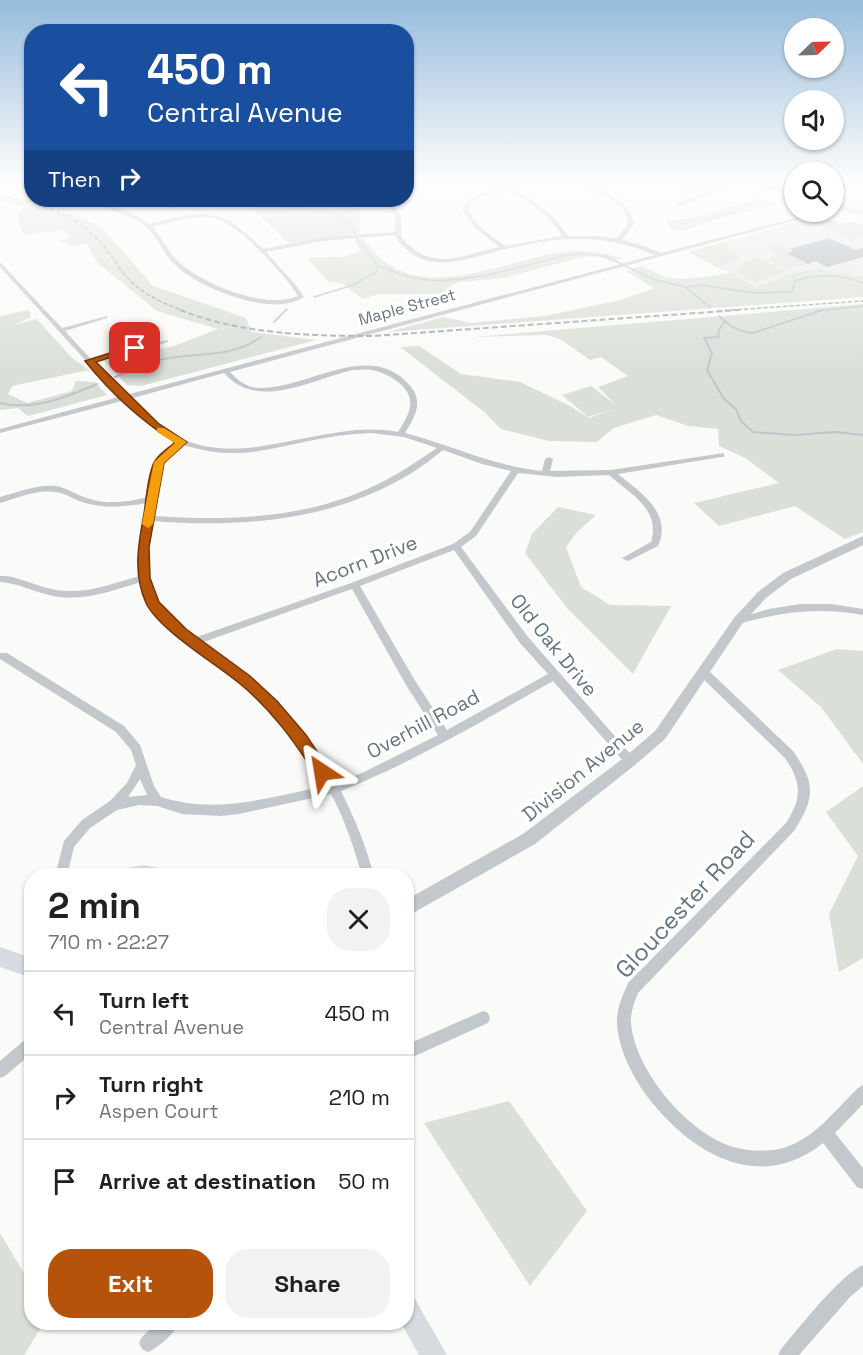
<!DOCTYPE html>
<meta charset="utf-8">
<style>
:root{--surface:#fff;--page:#f2f2f2;--text:#202124;--muted:#757577;--line:#e0e0e0;--accent:#b45309}
body{margin:0;font-family:"Space Grotesk",sans-serif;background:var(--page);color:var(--text);height:100vh;display:flex;flex-direction:column;font-size:22px;white-space:nowrap}
*{box-sizing:border-box;margin:0}
p{font-size:20px;color:var(--muted)}
.icon{flex:none;width:33px;height:33px;fill:none;stroke:currentColor;stroke-width:2;stroke-linecap:round;stroke-linejoin:round}
.map{position:relative;flex:1;overflow:hidden}
.panel{position:absolute;left:24px;top:868px;width:390px;height:462px;display:flex;flex-direction:column;background:var(--surface);border-radius:24px;box-shadow:0 2px 4px #0004}
.panel>*{flex:none}
.top-card{position:absolute;left:24px;top:24px;width:390px;height:183px;border-radius:24px;box-shadow:0 2px 4px #0004;background:#1a4fa0;color:#fff;overflow:hidden}
.needle{width:39px;rotate:67deg}
.buttons{position:absolute;left:784px;top:18px;display:grid;gap:12px}
.buttons a{display:grid;place-items:center;width:60px;height:60px;border-radius:50%;background:var(--surface);box-shadow:0 2px 4px #0004;font-size:30px}
.pin{position:absolute;display:grid;place-items:center;width:51px;height:51px;color:#fff;margin:-26px;border-radius:12px;box-shadow:0 3px 9px #0006}
.me{position:absolute;width:66px;margin:-33px;rotate:327deg;stroke-linejoin:round;filter:drop-shadow(0 0 4px #0008)}
.turn{display:flex;align-items:center;gap:21px;height:126px;padding:0 24px;font-size:27px}
.turn .icon{width:78px;height:78px;stroke-width:2.5}
.turn b{display:block;font-size:42px;line-height:51px}
.then{display:flex;align-items:center;height:57px;padding:0 24px;background:#0003;gap:12px;font-size:22px}
.round{display:grid;place-items:center;flex:none;width:63px;height:63px;border-radius:24px;background:var(--page)}
.head{display:flex;align-items:center;justify-content:space-between;height:102px;padding:0 24px}
h1{font-size:36px;font-weight:600;line-height:45px}
.primary-button{display:flex;gap:12px;margin-top:auto;padding:12px 24px}
.primary-button a{flex:1;height:69px;border-radius:24px;background:var(--accent);color:#fff;font-size:24px;font-weight:600;line-height:69px;text-align:center}
.primary-button a+a{background:var(--page);color:var(--text)}
ul{padding:0;list-style:none}
li{display:flex;align-items:center;gap:18px;height:84px;padding:0 24px;border-top:2px solid var(--line)}
li div{flex:1}
li b{display:block;font-size:22px}
li em{font-style:normal}
.map>svg:first-child{display:block}
.built{fill:#e8e9e9}
.green{fill:#dadfd7}
.lines{fill:none;stroke-linecap:round;stroke-linejoin:round}
.stream-far1{stroke:#bbc7cb;stroke-width:1.5}
.stream{stroke:#bbc7cb;stroke-width:2}
.building{fill:#aab3b9}
.minor{fill:#c3c8cc;fill-rule:evenodd}
.tertiary{fill:#c3c8cc;fill-rule:evenodd}
.secondary{fill:#d6dbdf;fill-rule:evenodd}
.primary{fill:#d6dbdf;fill-rule:evenodd}
.rail-far1{stroke:#a2aab0;stroke-width:1.5;stroke-dasharray:4.5 2;stroke-linecap:butt}
.rail{stroke:#a2aab0;stroke-width:2;stroke-dasharray:6 3;stroke-linecap:butt}
.route{fill:#b45309;stroke:#753606;stroke-width:1.5}
.slow{fill:#f59e0b}
.labels{text-anchor:middle;dominant-baseline:central;stroke-width:6;stroke-linejoin:round;paint-order:stroke}
.far-street-label{font-size:16px;fill:#657683;stroke:#fff}
.street-label{font-size:20px;fill:#657683;stroke:#fff}
.near-street-label{font-size:24px;fill:#657683;stroke:#fff}
</style>
<div class="map">
<svg width="863" height="1355" viewBox="0 0 863 1355">
<rect width="100%" height="100%" fill="#fafaf8"/>
<!-- built -->
<polygon class="built" points="806,219 852,240 863,237 863,277 819,269 792,273 756,287 688,252"/>
<!-- green -->
<g class="green">
<polygon points="0,197 22,201 51,213 73,214 102,227 153,286 246,318 251,332 316,340 141,386 127,385 103,360 174,346 218,329 157,311 98,263 86,243 73,246 59,241 70,238 63,230 24,235 16,212 25,208 0,200"/>
<path d="M759 199 777 203C754 211 730 214 707 222 694 226 687 233 672 230L666 220 688 219Z"/>
<polygon points="152,200 251,200 359,205 360,233 289,243 251,208 211,203 171,209"/>
<polygon points="820,215 840,224 852,221 863,225 863,237 852,240 806,219"/>
<path d="M364 239C415 315 505 256 573 251 590 250 606 254 623 258L610 262 602 257 587 256 503 278 461 282 452 285 440 294H380L362 299 344 284 328 281 307 258 342 257 361 251 355 240Z"/>
<path d="M721 243C729 247 738 250 739 260L716 267 688 252Z"/>
<polygon points="766,245 782,246 792,251 786,253 807,264 788,270 767,259 778,255"/>
<polygon points="758,257 787,272 754,282 739,274 736,270 739,265"/>
<polygon points="641,266 667,278 687,279 731,273 756,287 792,273 819,269 863,277 863,297 388,332 443,317 471,323 544,316 621,300 654,288 626,271"/>
<polygon points="863,304 863,532 845,539 795,506 719,526 694,503 779,483 745,458 719,446 718,429 688,426 656,415 614,428 597,442 549,441 501,429 483,411 400,347 419,346 461,374 520,382 572,407 589,418 614,409 588,417 562,395 591,386 616,405 598,387 628,376 601,357 590,360 560,339 547,335 474,337"/>
<polygon points="29,310 31,317 14,325 37,319 72,358 89,370 12,386 8,394 27,403 72,391 76,381 95,382 107,395 28,416 18,408 0,410 0,316"/>
<polygon points="558,507 596,515 577,532 566,547 581,587 610,605 671,606 633,674 567,608 525,553 532,534"/>
<polygon points="837,649 863,651 863,764 821,707 778,670"/>
<polygon points="863,786 863,958 839,972 829,914 858,856 826,812"/>
<polygon points="144,865 194,876 117,876 116,870"/>
<polygon points="509,1101 587,1211 530,1286 424,1123"/>
<polygon points="0,1233 31,1285 32,1323 44,1323 24,1355 0,1355"/>
</g>
<g class="lines">
<!-- stream-far1 -->
<g class="stream-far1">
<polyline points="206,200 322,210 340,216 350,224 358,240 378,266 409,277 436,281 462,279 488,275 563,256 584,254 607,257 652,279 685,287 710,307"/>
<path d="M687 287 701 285 753 293 792 292 795 281C818 273 840 274 863 283"/>
<polyline points="314,297 353,285 376,272 378,266"/>
<polyline points="285,311 287,309"/>
<polyline points="815,311 863,306"/>
</g>
<!-- stream -->
<g class="stream">
<path d="M719 316C730 326 738 332 753 333L823 310"/>
<polyline points="274,322 286,310"/>
<polyline points="724,322 718,332 719,337 704,338 712,353 707,370 724,399 736,409 741,421 753,432 794,435 835,432 863,435"/>
<path d="M115 377C131 371 146 362 163 359 197 352 230 359 261 337"/>
<path d="M0 403C34 411 66 397 97 384"/>
</g>
</g>
<!-- building -->
<polygon class="building" points="829,238 856,250 863,248 863,257 827,267 815,261 808,264 786,253 794,251 789,249"/>
<g class="lines">
<!-- minor -->
<g class="minor">
<polygon points="421,180 430,180 406,186 406,183"/>
<path d="M493 180H499C525 196 551 209 568 236H597L617 238 628 224C625 201 606 197 588 189L591 187C611 193 630 202 634 224L622 240 641 245 661 253 819 212H826L230 372C238 380 246 387 258 388 307 390 371 337 411 387 424 403 414 418 405 433 451 445 493 466 542 471L545 459 549 457 553 459 550 471 611 470 724 453V457H721L618 474C640 492 673 513 658 546L630 560 627 561 622 558 651 542C661 509 630 494 609 475L557 477 518 473 476 536 461 547 528 637 634 758 636 761 634 764 630 766 626 764 553 681C484 720 416 761 341 791 355 819 366 846 374 876H362C354 848 345 820 331 794L239 814 221 816 182 814 157 806 139 805 117 810 90 828 74 847 67 876H55L64 841 82 820 110 801 127 783 136 765 131 750 116 732 0 659V653H7L124 726 140 745 154 786 161 797C218 815 269 797 326 786 308 754 286 724 259 699 220 661 156 638 141 582 111 591 80 603 49 595 32 591 18 583 0 582V576H7C23 579 37 586 52 589 82 596 111 584 139 576V552L147 503C125 507 104 509 82 502 73 499 65 493 55 492 37 489 17 498 0 503V497C18 492 37 484 56 486 67 488 77 495 87 498 107 505 128 502 148 497 153 471 152 458 176 442L154 429 122 401 0 433V429L119 397 0 267V262L62 328 107 316V318L65 331 91 359 168 340V342L94 362 126 395 655 255C629 244 603 238 575 239 553 239 532 243 511 248 479 254 434 276 406 249 401 245 397 240 395 235L323 241 266 252 295 284 304 297C274 318 200 289 175 265 163 254 158 236 144 225 126 212 103 210 84 200 101 198 136 214 149 224 207 210 219 205 263 249L323 237 395 232V216L385 200H390L401 216V237C432 273 460 256 499 247L475 228 462 210C471 193 488 191 505 188ZM509 191C530 201 550 216 562 236L505 246 479 226 468 210C476 194 493 193 509 191ZM201 217C209 217 217 218 224 222 246 233 285 275 298 296 266 310 206 285 181 264 169 254 163 238 152 227L183 219ZM353 370C359 370 366 369 372 370 388 373 413 387 410 406 409 415 403 424 398 432 326 418 247 470 180 438 160 429 144 414 129 399L224 373C258 412 312 379 353 370ZM371 433 404 437 437 448C416 462 396 476 374 486 305 519 228 521 153 516L163 464 170 454 183 445C198 449 213 453 229 453 261 454 293 443 325 438 340 435 355 434 371 433ZM443 450 482 464 511 471 470 532 453 544 351 583 194 638C147 602 142 578 152 521 242 528 335 521 413 472 424 465 433 458 443 450ZM454 550 520 643 548 674 447 730 414 679 360 586ZM352 589 406 685 438 735 362 773 336 783C313 742 283 704 247 675 232 664 216 654 201 643ZM140 779 147 795 128 797Z"/>
<polygon points="663,180 670,180 705,192 735,180 742,180 709,194 709,196 705,196 678,207 676,204 700,194"/>
<path d="M800 604H831L863 609V615C820 607 780 612 738 624L733 621 735 619 769 609Z"/>
<path d="M703 668 707 669 793 751C816 784 815 798 794 831L638 993C634 1003 630 1014 631 1024 636 1072 688 1133 733 1147 747 1151 765 1152 779 1149 812 1142 835 1110 858 1088L863 1085V1104L835 1133 863 1168V1189L857 1187 823 1143C758 1195 689 1152 646 1095 632 1075 618 1048 617 1023 616 1009 623 995 628 983L786 823C802 798 802 783 785 758L699 675 698 672Z"/>
<polygon points="483,1011 488,1013 490,1018 488,1023 406,1060 406,1045"/>
<polygon points="32,1036 32,1053 5,1076 0,1078 0,1061 27,1038"/>
<path d="M863 1265V1286L851 1296 799 1355H778L781 1349C799 1328 840 1275 863 1265Z"/>
<path d="M157 1323H179C174 1334 159 1347 148 1352L142 1349 139 1343 142 1337Z"/>
</g>
<!-- tertiary -->
<polygon class="tertiary" points="863,536 863,545 791,579 766,598 742,624 665,739 635,765 535,844 406,917 406,900 523,834 625,757 655,731 734,618 758,592 783,573"/>
<!-- secondary -->
<g class="secondary">
<polygon points="0,947 32,958 32,978 0,967"/>
<polygon points="406,1296 415,1299 447,1355 419,1355 401,1323 406,1323"/>
</g>
<!-- primary -->
<g class="primary">
<polygon points="740,180 754,180 795,192 795,196"/>
<polygon points="834,203 863,210 863,215 834,208"/>
</g>
<!-- rail-far1 -->
<g class="rail-far1">
<path d="M0 195C33 203 68 211 93 235 106 246 114 261 125 275 140 293 162 303 184 311"/>
<polyline points="718,311 863,301"/>
</g>
<!-- rail -->
<path class="rail" d="M180 310C241 334 308 336 373 336L739 310"/>
</g>
<!-- sky -->
<linearGradient id="sky" x2="0" y2="1"><stop stop-color="#96bcdc"/><stop offset="0.49" stop-color="#fdfdfc"/><stop offset="1" stop-color="#fdfdfc" stop-opacity="0"/></linearGradient>
<rect width="863" height="370" fill="url(#sky)"/>
<!-- route -->
<path class="route" d="M132 346 139 348 96 362 159 424 187 442 164 463 149 547 150 578 159 602 186 629 250 676 277 701 306 735 328 768 330 772 328 777 322 778 317 777C295 742 271 709 239 683 215 663 159 630 146 603 133 574 138 545 144 514 146 501 148 471 155 461 159 454 169 448 175 442 141 421 110 392 85 361Z"/>
<!-- slow -->
<polygon class="slow" points="157,428 164,428 187,442 164,463 153,524 148,528 142,524 154,462 175,443 157,432"/>
<g class="labels">
<!-- far-street labels -->
<g class="far-street-label">
<text transform="translate(407 307) rotate(-15)">Maple Street</text>
</g>
<!-- street labels -->
<g class="street-label">
<text transform="translate(365 561) rotate(-21)">Acorn Drive</text>
<text transform="translate(554 645) rotate(51)">Old Oak Drive</text>
<text transform="translate(423 724) rotate(-28)">Overhill Road</text>
<text transform="translate(583 770) rotate(-39)">Division Avenue</text>
</g>
<!-- near-street labels -->
<g class="near-street-label">
<text transform="translate(685 904) rotate(-47)">Gloucester Road</text>
</g>
</g>
</svg>
<div class="buttons">
<a><svg class="needle" viewBox="-14 -14 28 28"><path d="M0-13l5 13h-10z" fill="#e53935"/><path d="M0 13l5-13h-10z" fill="#757577"/></svg></a>
<a><svg class="icon" aria-label="sound" viewBox="0 0 24 24"><path d="M4 9h4l5-4v14l-5-4H4zM17 9q2 3 0 6"/></svg></a>
<a><svg class="icon" aria-label="search" viewBox="0 0 24 24"><circle cx="10" cy="10" r="6"/><path d="M15 15l6 6"/></svg></a>
</div>
<div class="pin" style="left:135px;top:348px;background:#d93025"><svg class="icon" aria-label="arrive" viewBox="0 0 24 24"><path d="M6 21V4h12l-3 4 3 4H6"/></svg></div>
<svg class="me" style="left:322px;top:772px" viewBox="-20 -20 40 40"><path d="M0-17L14 15 0 8-14 15z" fill="#b45309" stroke="#fff" stroke-width="4"/></svg>
<div class="top-card">
<div class="turn"><svg class="icon" aria-label="left" viewBox="0 0 24 24"><path d="M17 20v-9H6M10 6l-5 5 5 5"/></svg><div><b>450 m</b>Central Avenue</div></div>
<div class="then">Then<svg class="icon" aria-label="right" viewBox="0 0 24 24"><path d="M7 20v-9h11M14 6l5 5-5 5"/></svg></div>
</div>
<section class="panel">
<div class="head"><div><h1>2 min</h1><p>710 m · 22:27</p></div><a class="round"><svg class="icon" aria-label="close" viewBox="0 0 24 24"><path d="M6 6l12 12M18 6L6 18"/></svg></a></div>
<ul>
<li><svg class="icon" aria-label="left" viewBox="0 0 24 24"><path d="M17 20v-9H6M10 6l-5 5 5 5"/></svg><div><b>Turn left</b><p>Central Avenue</p></div><em>450 m</em></li>
<li><svg class="icon" aria-label="right" viewBox="0 0 24 24"><path d="M7 20v-9h11M14 6l5 5-5 5"/></svg><div><b>Turn right</b><p>Aspen Court</p></div><em>210 m</em></li>
<li><svg class="icon" aria-label="arrive" viewBox="0 0 24 24"><path d="M6 21V4h12l-3 4 3 4H6"/></svg><div><b>Arrive at destination</b></div><em>50 m</em></li>
</ul>
<div class="primary-button"><a>Exit</a><a>Share</a></div>
</section>
</div>
